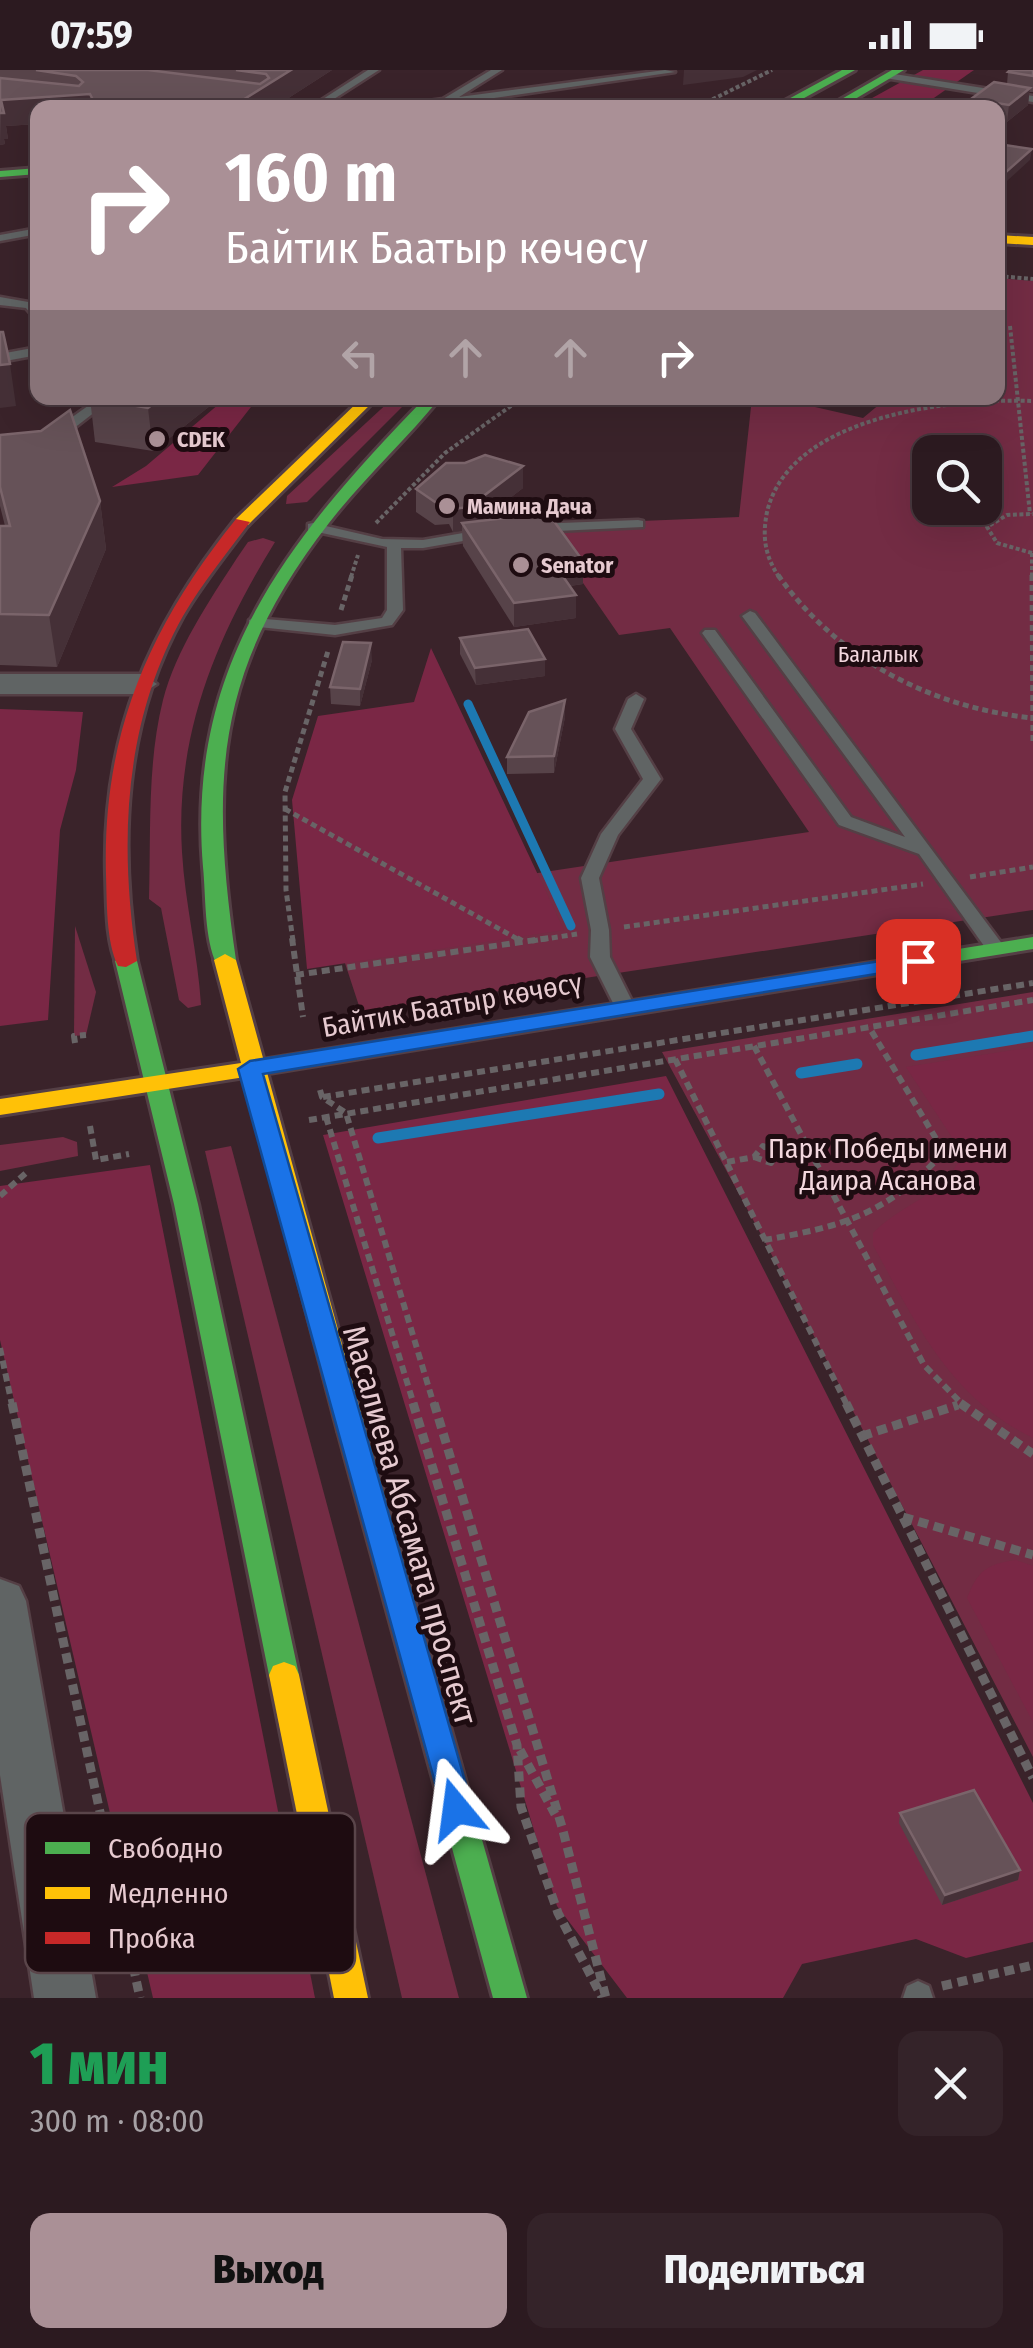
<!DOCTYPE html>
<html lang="ru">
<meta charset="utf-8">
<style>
:root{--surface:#2c1a20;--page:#342329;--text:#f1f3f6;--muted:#a6a1a5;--line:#48383e;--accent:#aa9096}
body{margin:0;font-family:"Fira Sans Condensed",sans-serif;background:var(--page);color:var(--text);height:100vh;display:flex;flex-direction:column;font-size:38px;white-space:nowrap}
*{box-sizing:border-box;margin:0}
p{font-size:32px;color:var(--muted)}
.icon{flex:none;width:55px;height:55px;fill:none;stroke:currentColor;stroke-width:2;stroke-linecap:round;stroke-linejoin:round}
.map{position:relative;height:1928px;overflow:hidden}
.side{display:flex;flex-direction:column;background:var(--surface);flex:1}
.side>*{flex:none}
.guide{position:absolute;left:30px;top:30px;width:975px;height:305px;border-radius:20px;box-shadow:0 10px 40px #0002,0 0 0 2px var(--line);background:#aa9096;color:#fff;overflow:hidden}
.buttons{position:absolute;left:912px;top:365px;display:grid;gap:20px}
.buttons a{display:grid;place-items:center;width:90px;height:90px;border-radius:20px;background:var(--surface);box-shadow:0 10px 40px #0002,0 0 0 2px var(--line);font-size:50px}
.pin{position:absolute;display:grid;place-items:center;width:85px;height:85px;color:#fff;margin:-42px;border-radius:20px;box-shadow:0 5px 15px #0006}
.me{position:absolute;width:110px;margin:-55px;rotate:344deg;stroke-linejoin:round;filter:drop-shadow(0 0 8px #0008)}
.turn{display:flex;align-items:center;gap:35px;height:210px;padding:0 30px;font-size:45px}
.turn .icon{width:130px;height:130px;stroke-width:2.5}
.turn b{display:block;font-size:70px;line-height:85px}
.lanes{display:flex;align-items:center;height:95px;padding:0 30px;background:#0003;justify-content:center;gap:50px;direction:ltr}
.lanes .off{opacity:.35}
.round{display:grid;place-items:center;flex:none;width:105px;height:105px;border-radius:20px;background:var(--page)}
.head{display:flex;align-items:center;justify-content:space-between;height:170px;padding:0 30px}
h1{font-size:60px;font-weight:800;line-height:75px;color:#1e9e55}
.button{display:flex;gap:20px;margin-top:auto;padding:20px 30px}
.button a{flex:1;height:115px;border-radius:20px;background:var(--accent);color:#111;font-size:40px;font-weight:800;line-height:115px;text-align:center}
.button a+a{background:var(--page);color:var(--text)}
.status{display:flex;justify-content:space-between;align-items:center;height:70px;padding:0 50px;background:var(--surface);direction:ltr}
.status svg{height:28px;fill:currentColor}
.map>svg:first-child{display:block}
.green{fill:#732c44;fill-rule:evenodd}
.forest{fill:#7a2745}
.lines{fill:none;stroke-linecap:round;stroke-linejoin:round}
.stream-far1{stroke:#1d79b2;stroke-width:9}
.stream{stroke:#1d79b2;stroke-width:11}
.lane-casing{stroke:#543f45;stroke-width:5}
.street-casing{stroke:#543f45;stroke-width:5}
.fast-casing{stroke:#543f45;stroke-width:6}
.slow-casing{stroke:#543f45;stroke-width:6}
.jam-casing{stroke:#543f45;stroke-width:6}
.path-far3{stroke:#686466;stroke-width:4;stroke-dasharray:4 2.5;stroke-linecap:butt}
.path-far2{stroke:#686466;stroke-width:5;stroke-dasharray:6 4;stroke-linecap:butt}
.path-far1{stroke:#686466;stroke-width:6;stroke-dasharray:8 5;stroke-linecap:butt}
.path{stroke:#686466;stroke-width:9;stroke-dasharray:10 6;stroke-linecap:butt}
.lane{fill:#606464;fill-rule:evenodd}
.street{fill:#606464;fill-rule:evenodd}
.fast{fill:#4caf50;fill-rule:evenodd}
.slow{fill:#ffc107;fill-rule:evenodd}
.jam{fill:#c62828;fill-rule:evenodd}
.wall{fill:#574349}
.shaded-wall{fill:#453037}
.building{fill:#665258;stroke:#7a646a;stroke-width:2.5}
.route{fill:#1a73e8;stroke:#114b97;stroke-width:2.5}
.poi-dot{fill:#aa9096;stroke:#1e0c11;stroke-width:4}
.labels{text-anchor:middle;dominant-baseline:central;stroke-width:10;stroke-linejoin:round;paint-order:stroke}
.far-poi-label{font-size:22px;font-weight:bold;fill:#e6cad0;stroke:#1e0c11;text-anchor:start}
.far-park-label{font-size:22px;fill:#f3d7de;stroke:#1e0c11}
.street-label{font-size:28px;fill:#e6cad0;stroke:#1e0c11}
.park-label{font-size:28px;fill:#f3d7de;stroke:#1e0c11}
.near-street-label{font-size:32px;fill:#e6cad0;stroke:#1e0c11}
.key{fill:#1e0c11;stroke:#5a454a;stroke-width:2.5}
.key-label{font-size:28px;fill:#e6cad0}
</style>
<div class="status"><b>07:59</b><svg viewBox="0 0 49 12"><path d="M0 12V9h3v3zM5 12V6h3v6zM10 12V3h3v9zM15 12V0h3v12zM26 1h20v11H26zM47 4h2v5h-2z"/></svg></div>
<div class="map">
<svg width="1033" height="1928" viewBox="0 0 1033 1928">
<rect width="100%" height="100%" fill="#3a232a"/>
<!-- green -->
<g class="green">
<path d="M998 208 1033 211V840L361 942 326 835 809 762 670 558 619 565 543 455 739 447 752 328 790 331 783 328H829L815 337 863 348 887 328H998ZM930 382H985V438H930Z"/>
<polygon points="393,328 411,328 307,432 286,434 287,426"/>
<path d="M263 468 275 472C215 569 175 666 182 782 185 834 198 884 201 935L188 938 179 930 161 838 149 829C151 763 147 694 163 630 176 580 209 531 237 488L248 472Z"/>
<polygon points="75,856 96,922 86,965 74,966"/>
<polygon points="1033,922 1033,1687 764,1170 662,982"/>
<polygon points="63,1067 77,1072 78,1086 0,1101 0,1075"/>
<polygon points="231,1076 459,1928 402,1928 205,1081"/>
</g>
<!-- forest -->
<g class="forest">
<polygon points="923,0 974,0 921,37 854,38"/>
<polygon points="226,328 258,328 198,405 112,417 146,396"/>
<polygon points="431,578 564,860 307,899 292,730 318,646 414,632"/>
<polygon points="0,639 83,642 76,700 60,760 48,950 0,956"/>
<path d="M1033 977V1368C949 1327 916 1253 873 1175V1163C905 1131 940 1129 963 1084L906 997Z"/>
<polygon points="666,1006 1033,1733 1033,1872 966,1888 916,1869 802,1894 783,1928 627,1928 557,1836 323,1065"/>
<polygon points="150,1095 315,1928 153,1928 0,1270 0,1116"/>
<path d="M1016 1490 1033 1496V1652L967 1528C978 1501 986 1494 1016 1490Z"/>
</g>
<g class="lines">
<!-- stream-far1 -->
<polyline class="stream-far1" points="468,634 571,856"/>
<!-- stream -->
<g class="stream">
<polyline points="916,985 1033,966"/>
<polyline points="801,1003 857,994"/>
<polyline points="378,1068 659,1024"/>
</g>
<defs>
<g id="lane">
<polygon points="368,0 379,0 320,38 309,38"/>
<polygon points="491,0 502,0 459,27 665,0 675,2 452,34 454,38 377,38 443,29"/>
<polygon points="888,3 1033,26 1033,32 885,8"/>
<polygon points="38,158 38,164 0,171 0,165"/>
<polygon points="0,227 34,233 38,252 26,238 0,235"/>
<polygon points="38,277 38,285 0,292 0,284"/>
<polygon points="99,328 113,328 60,369 50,369 50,363"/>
<polygon points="638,450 643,451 643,457 535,462 528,458 535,454"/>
<polygon points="313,453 382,469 423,470 486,459 493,463 486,467 423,478 401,478 403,540 392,555 335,565 249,556 249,550 254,548 335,555 382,548 387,540 387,477 308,460 308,454"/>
<polygon points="750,541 755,543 1006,879 1003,883 989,883 919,784 839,755 702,563 705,560 715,560 851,747 905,767 742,546"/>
<polygon points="636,624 644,629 631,659 661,709 618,765 599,808 609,860 610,887 635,937 625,943 615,937 590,887 591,860 581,808 601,764 643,709 615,659 628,629"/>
<polygon points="918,1911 929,1916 933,1928 903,1928 907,1916"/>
</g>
<g id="street">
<polygon points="0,604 141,604 157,614 141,624 0,624"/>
<polygon points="0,1509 19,1516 26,1531 96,1928 34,1928 0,1705"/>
</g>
<g id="fast">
<polygon points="842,0 855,0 786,38 772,38"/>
<polygon points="892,0 904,0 840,38 826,38"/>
<polygon points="38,98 38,104 0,107 0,101"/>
<path d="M425 328H440C405 371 363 409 329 453 214 601 210 711 236 890L233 895H217C204 869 206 826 203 797 186 592 291 466 425 328Z"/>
<polygon points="1033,867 1033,879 250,1006 239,999 250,992"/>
<polygon points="126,885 137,891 198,1134 299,1605 295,1614 284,1618 273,1614 269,1605 174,1134 115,891"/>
<polygon points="352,1351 362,1354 366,1361 527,1928 493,1928 338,1361 342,1354"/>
</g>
<g id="slow">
<polygon points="998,165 1033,167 1033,175 998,173"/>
<polygon points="362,328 377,328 248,455 236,455 236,449"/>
<polygon points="225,884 236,890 366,1361 362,1368 352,1371 342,1368 338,1361 245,1007 0,1045 0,1029 241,993 214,890"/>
<polygon points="284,1592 295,1596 299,1605 368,1928 334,1928 269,1605 273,1596"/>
</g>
<path id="jam" d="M236 449 250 452C227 483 203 512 183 546 123 653 119 774 137 891L126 897 118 896C106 872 107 832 106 805 102 664 149 557 236 449Z"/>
</defs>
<!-- lane casing -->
<use href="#lane" class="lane-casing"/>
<!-- street casing -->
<use href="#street" class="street-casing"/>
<!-- fast casing -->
<use href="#fast" class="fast-casing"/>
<!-- slow casing -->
<use href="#slow" class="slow-casing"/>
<!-- jam casing -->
<use href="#jam" class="jam-casing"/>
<!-- path-far3 -->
<g class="path-far3">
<polyline points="695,38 772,0"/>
<polyline points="998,206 1033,209"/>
<polyline points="1010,256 1030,444"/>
<polyline points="376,453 445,383 522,328"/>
<polyline points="1032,483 1032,507"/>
<polyline points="1032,483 997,473 987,457 1007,445 1033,444"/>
<polyline points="351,507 358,485"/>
<path d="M779 507C765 486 762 467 767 442 790 345 951 328 1033 331"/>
</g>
<!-- path-far2 -->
<g class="path-far2">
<path d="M778 505C837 589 932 638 1033 648"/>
<polyline points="1032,505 1033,674"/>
<polyline points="341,540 352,505"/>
<polyline points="285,739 521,871"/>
<polyline points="970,807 1033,797"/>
<polyline points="624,857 923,814"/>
<polyline points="293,871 286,820 285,722 328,581"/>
<polyline points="532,871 577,864"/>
</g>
<!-- path-far1 -->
<g class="path-far1">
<polyline points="292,868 303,947"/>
<polyline points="517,868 522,871"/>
<polyline points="296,905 549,868"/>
<polyline points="75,973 74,966 86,965"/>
<polyline points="754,976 924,1295 963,1335"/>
<polyline points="675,989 847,1335"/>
<polyline points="320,1020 322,1027 346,1043 434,1335"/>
<polyline points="323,1027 1033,913"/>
<polyline points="326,1047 414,1335"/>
<polyline points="309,1050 1033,930"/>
<polyline points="90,1056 96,1090 129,1084"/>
<polyline points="754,1087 771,1093 779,1082"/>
<polyline points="727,1092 754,1087 763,1076 779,1082 808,1077"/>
<polyline points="0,1126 27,1102"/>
<path d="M764 1170C845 1156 887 1144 944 1082L869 957"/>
<polyline points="0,1278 12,1335"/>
</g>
<!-- path -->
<g class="path">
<polyline points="12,1333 140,1928"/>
<polyline points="413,1333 517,1675 521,1737 558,1843 602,1927"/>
<polyline points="434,1333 562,1757 606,1928"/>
<polyline points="846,1333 1033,1708"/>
<polyline points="960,1333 1033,1384"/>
<polyline points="862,1366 958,1335"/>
<polyline points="903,1447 1033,1485"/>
<polyline points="520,1680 555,1744"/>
<polyline points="942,1916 1033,1895"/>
</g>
<!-- lane -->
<use href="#lane" class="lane"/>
<!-- street -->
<use href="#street" class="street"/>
<!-- fast -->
<use href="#fast" class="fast"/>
<!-- slow -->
<use href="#slow" class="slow"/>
<!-- jam -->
<use href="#jam" class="jam"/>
</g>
<!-- wall -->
<g class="wall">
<polygon points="0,0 332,0 273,38 38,38 38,54 6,56 8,69 4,69 5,74 0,75"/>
<polygon points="1033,0 1033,22 1029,22 1028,35 1007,52 998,50 998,38 970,38 971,29 1007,14 1008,2"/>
<polygon points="90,328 220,328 153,381 95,372"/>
<polygon points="0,365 100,431 106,479 57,597 0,595 0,456 5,456 0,436"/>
<polygon points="523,396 523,418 480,451 583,514 570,516 576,525 576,548 514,557 463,476 462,461 453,462 449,454 435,455 416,442 416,419"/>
<polygon points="460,568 545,589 545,606 476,615 460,584"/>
<polygon points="372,590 360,636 331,634 330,617"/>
<polygon points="565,647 554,703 507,704 507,687"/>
<polygon points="900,1743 1020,1800 1018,1810 942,1835 899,1753"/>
</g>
<!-- shaded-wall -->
<g class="shaded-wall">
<polygon points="291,0 332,0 273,38 230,38"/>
<polygon points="684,0 757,0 743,7 683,15"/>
<polygon points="1030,18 1028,35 1007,52 1009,35"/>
<polygon points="90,24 92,38 38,38 38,54 6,56 8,69 4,69 5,74 0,75 1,30"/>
<polygon points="1032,79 1030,90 998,119 998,109"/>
<polygon points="10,294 16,336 0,338 0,295"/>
<polygon points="161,328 220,328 153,381 148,338"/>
<polygon points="523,396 523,418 469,460 462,453 462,461 453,462 453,439"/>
<polygon points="100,431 106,479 57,597 49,545"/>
<polygon points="583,491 583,514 555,518 555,495"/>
<polygon points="576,525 576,548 514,557 514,533"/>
<polygon points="371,573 372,590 360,636 360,619"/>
<polygon points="545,589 545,606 476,615 475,598"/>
<polygon points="565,630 565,647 554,703 554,686"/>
<polygon points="1020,1800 1018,1810 942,1835 945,1825"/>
</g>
<!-- building -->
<g class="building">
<polygon points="36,0 148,0 260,14 269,8 266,4 236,0 291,0 230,38 97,38 90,24 1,30 4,43 0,43 0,8 79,16 83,12 76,6"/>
<polygon points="1010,0 1033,0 1033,6 1008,2"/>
<polygon points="994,12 1030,18 1009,35 971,29"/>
<polygon points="998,74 1032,79 998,109"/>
<polygon points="0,262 3,262 10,294 0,295"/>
<polygon points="90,328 161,328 148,338"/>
<polygon points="70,340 100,431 49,545 0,544 0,456 10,456 0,417 0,365 41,361"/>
<polygon points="485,385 523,396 469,437 453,439 448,432 435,432 416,419 446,393 465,393"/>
<polygon points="548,443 583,491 555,495 576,525 514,533 462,453"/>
<polygon points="528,559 545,589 475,598 460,568"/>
<polygon points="343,572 371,573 360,619 330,617"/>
<polygon points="565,630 554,686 507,687 529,642"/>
<polygon points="974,1720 1020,1800 945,1825 900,1743"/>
</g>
<!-- route -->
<polygon class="route" points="918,885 929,891 925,896 263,1004 473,1739 468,1749 456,1754 445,1749 238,999 250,991"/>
<!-- markers -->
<g class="poi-dot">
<circle cx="157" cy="369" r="10"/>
<circle cx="447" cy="436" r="10"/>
<circle cx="521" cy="495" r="10"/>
</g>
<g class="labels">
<!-- far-poi labels -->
<g class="far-poi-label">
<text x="177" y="369">CDEK</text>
<text x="467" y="436">Мамина Дача</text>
<text x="541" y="495">Senator</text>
</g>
<!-- far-park labels -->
<g class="far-park-label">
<text x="878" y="584">Балалык</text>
</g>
<!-- street labels -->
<g class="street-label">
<text transform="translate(452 935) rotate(-10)">Байтик Баатыр көчөсү</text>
</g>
<!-- park labels -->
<g class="park-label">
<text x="888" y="1078">Парк Победы имени<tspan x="888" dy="32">Даира Асанова</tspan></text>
</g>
<!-- near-street labels -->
<g class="near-street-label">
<text transform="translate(410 1455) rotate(74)">Масалиева Абсамата проспект</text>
</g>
</g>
<!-- legend -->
<rect x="25" y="1743" width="330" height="160" rx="15" class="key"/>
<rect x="45" y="1772" width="45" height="12" fill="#4caf50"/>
<rect x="45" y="1817" width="45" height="12" fill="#ffc107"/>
<rect x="45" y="1862" width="45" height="12" fill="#c62828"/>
<g class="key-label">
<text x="108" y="1788">Свободно</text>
<text x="108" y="1833">Медленно</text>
<text x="108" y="1878">Пробка</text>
</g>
</svg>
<div class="buttons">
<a><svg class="icon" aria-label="search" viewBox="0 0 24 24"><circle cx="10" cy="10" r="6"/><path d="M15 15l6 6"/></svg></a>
</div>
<div class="pin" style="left:918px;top:891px;background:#d93025"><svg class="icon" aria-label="arrive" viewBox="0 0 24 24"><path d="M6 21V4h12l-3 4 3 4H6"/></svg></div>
<svg class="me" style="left:456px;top:1739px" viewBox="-20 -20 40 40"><path d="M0-17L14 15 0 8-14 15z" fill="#1a73e8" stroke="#fff" stroke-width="4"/></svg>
<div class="guide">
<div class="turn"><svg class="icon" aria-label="right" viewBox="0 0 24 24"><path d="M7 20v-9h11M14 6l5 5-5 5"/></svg><div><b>160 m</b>Байтик Баатыр көчөсү</div></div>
<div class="lanes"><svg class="icon off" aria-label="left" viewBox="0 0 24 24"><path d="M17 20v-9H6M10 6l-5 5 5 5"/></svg><svg class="icon off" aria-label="ahead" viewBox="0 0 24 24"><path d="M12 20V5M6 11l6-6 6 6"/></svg><svg class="icon off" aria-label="ahead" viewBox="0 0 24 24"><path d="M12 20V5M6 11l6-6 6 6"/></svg><svg class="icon" aria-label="right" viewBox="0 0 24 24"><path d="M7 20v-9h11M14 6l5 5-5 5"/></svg></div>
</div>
</div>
<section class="side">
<div class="head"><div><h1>1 мин</h1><p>300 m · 08:00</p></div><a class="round"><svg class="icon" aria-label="close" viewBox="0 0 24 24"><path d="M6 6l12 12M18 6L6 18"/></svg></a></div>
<div class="button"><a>Выход</a><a>Поделиться</a></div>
</section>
